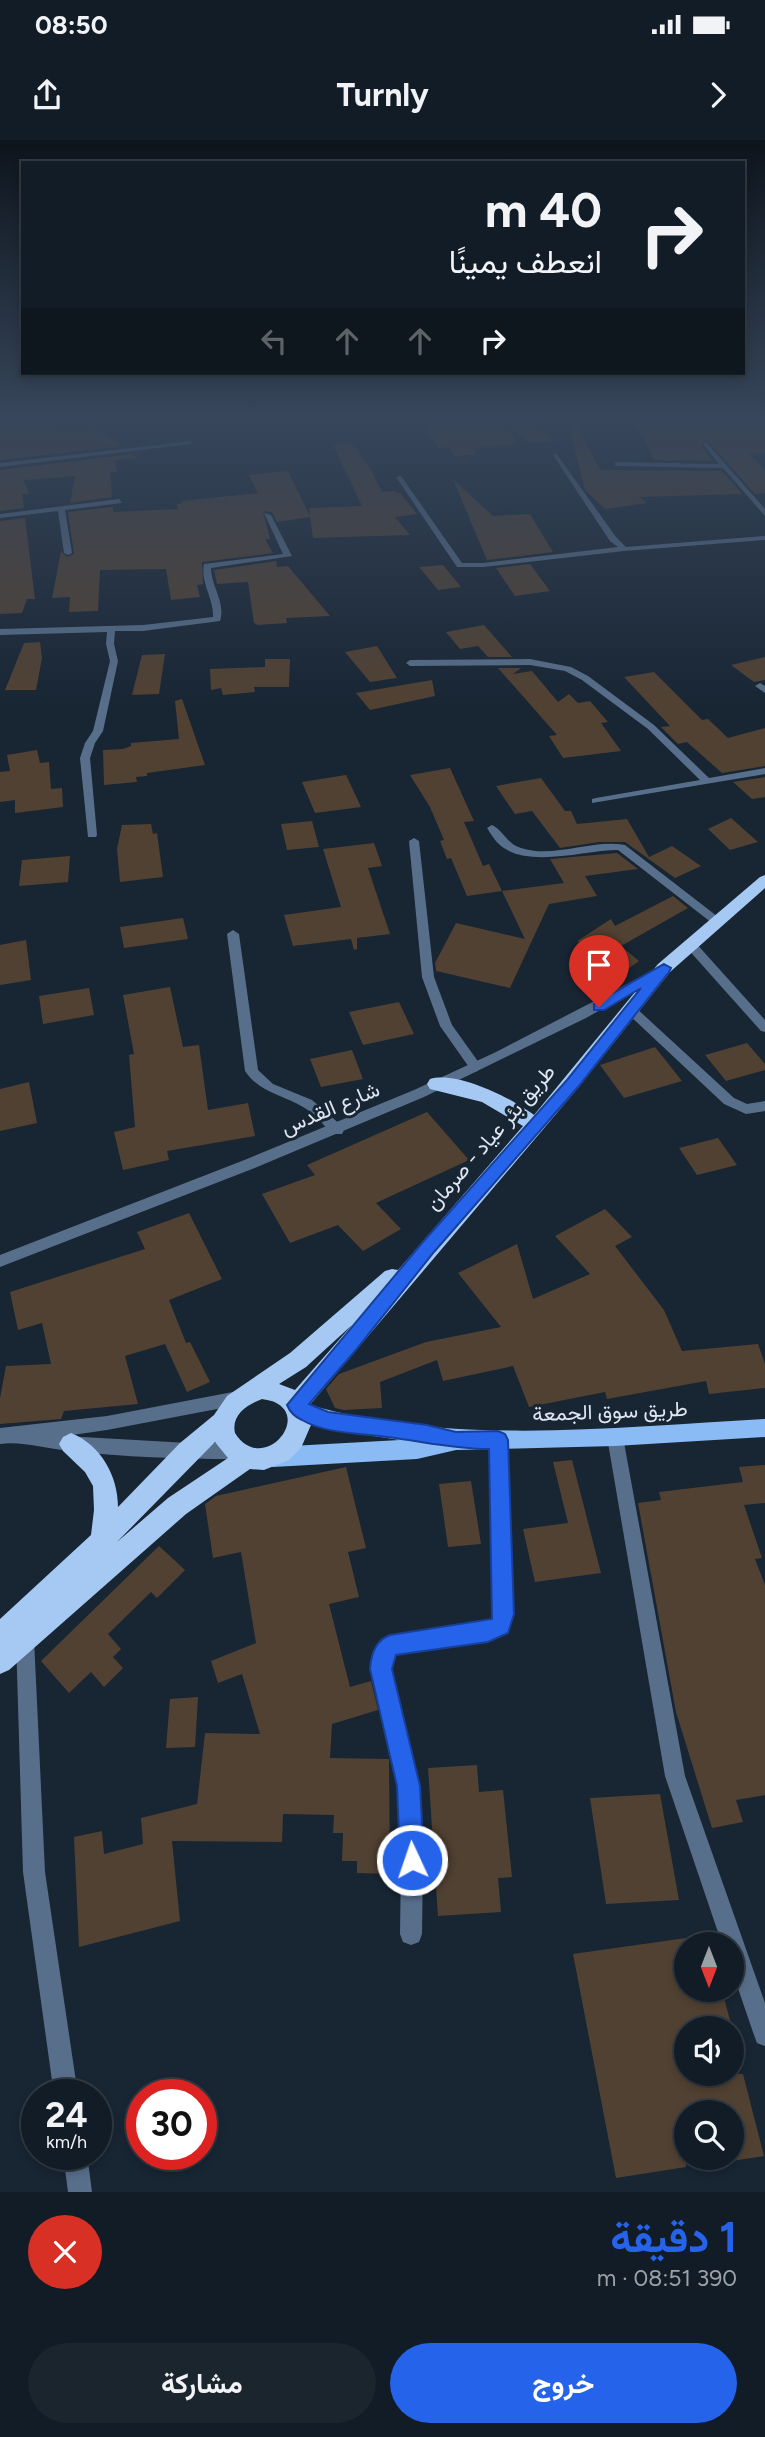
<!DOCTYPE html>
<html lang="ar">
<meta charset="utf-8">
<style>
:root{--surface:#121c26;--page:#1b252e;--text:#f1f3f6;--muted:#9ca1a7;--line:#313a43;--accent:#2563eb}
body{margin:0;font-family:Figtree,Vazirmatn,sans-serif;background:var(--page);color:var(--text);direction:rtl;height:100vh;display:flex;flex-direction:column;font-size:26px;white-space:nowrap}
*{box-sizing:border-box;margin:0}
p{font-size:23px;color:var(--muted)}
.icon{flex:none;width:38px;height:38px;fill:none;stroke:currentColor;stroke-width:2;stroke-linecap:round;stroke-linejoin:round}
.map{position:relative;height:2052px;overflow:hidden;direction:ltr}
.sheet{display:flex;flex-direction:column;background:var(--surface);flex:1}
.sheet>*{flex:none}
.banner{position:absolute;left:21px;top:21px;width:724px;height:214px;border-radius:0px;box-shadow:0 4px 10px #0003,0 0 0 2px var(--line);direction:rtl;background:#121c26;color:var(--text);overflow:hidden}
.needle{width:46px;rotate:180deg}
.fabs{position:absolute;left:674px;top:1792px;display:grid;gap:14px}
.fabs a{display:grid;place-items:center;width:70px;height:70px;border-radius:50%;background:var(--surface);box-shadow:0 4px 10px #0003,0 0 0 2px var(--line);font-size:35px}
.speed{position:absolute;left:21px;top:1939px;display:flex;gap:14px;font-size:35px;font-weight:700;text-align:center}
.speed>*{display:grid;place-content:center;width:91px;height:91px;border-radius:50%;background:var(--surface);box-shadow:0 4px 10px #0003,0 0 0 2px var(--line);line-height:1}
.speed small{font-size:18px;font-weight:400}
.speed .limit{border:10px solid #d22;background:#fff;color:#111}
.pin{position:absolute;display:grid;place-items:center;width:60px;height:60px;color:#fff;margin:-72px -30px;border-radius:50% 50% 50% 0;rotate:-45deg;box-shadow:0 0 7px #0007}
.pin .icon{rotate:45deg}
.me{position:absolute;width:77px;margin:-38px;rotate:357deg;stroke-linejoin:round;filter:drop-shadow(0 0 5px #0008)}
.turn{display:flex;align-items:center;gap:24px;height:147px;padding:0 28px;font-size:32px}
.turn .icon{width:91px;height:91px;stroke-width:2.5}
.turn b{display:block;font-size:49px;line-height:60px}
.lanes{display:flex;align-items:center;height:66px;padding:0 28px;background:#0003;justify-content:center;gap:35px;direction:ltr}
.lanes .off{opacity:.35}
.round{display:grid;place-items:center;flex:none;width:74px;height:74px;border-radius:37px;background:var(--page)}
.head{display:flex;align-items:center;justify-content:space-between;height:119px;padding:0 28px}
h1{font-size:42px;font-weight:700;line-height:52px;color:var(--accent)}
.button{display:flex;gap:14px;margin-top:auto;padding:14px 28px}
.button a{flex:1;height:80px;border-radius:42px;background:var(--accent);color:#fff;font-size:28px;font-weight:700;line-height:80px;text-align:center}
.button a+a{background:var(--page);color:var(--text)}
.status{display:flex;justify-content:space-between;align-items:center;height:49px;padding:0 35px;background:var(--surface);direction:ltr}
.status svg{height:19px;fill:currentColor}
header{display:flex;justify-content:space-between;align-items:center;height:91px;padding:0 28px;background:var(--surface);font-size:32px;font-weight:700}
.map>svg:first-child{display:block}
.building{fill:#514132}
.lines{fill:none;stroke-linecap:round;stroke-linejoin:round}
.minor{fill:#586f8b;fill-rule:evenodd}
.tertiary{fill:#586f8b;fill-rule:evenodd}
.primary{fill:#8bbbf5;fill-rule:evenodd}
.trunk{fill:#a6c9f4;fill-rule:evenodd}
.route{fill:#2563eb;stroke:#184099;stroke-width:2}
.labels{text-anchor:middle;dominant-baseline:central;stroke-width:6;stroke-linejoin:round;paint-order:stroke}
.street-label{font-size:21px;fill:#dee6f1;stroke:#182533}
</style>
<div class="status"><b>08:50</b><svg viewBox="0 0 49 12"><path d="M0 12V9h3v3zM5 12V6h3v6zM10 12V3h3v9zM15 12V0h3v12zM26 1h20v11H26zM47 4h2v5h-2z"/></svg></div>
<header><svg class="icon" aria-label="forward" viewBox="0 0 24 24"><path d="M9 5l7 7-7 7"/></svg>Turnly<svg class="icon" aria-label="share" viewBox="0 0 24 24"><path d="M12 15V3M7 8l5-5 5 5M5 13v7h14v-7"/></svg></header>
<div class="map">
<svg width="765" height="2052" viewBox="0 0 765 2052">
<rect width="100%" height="100%" fill="#182533"/>
<!-- building -->
<g class="building">
<polygon points="0,281 64,281 60,291 91,285 121,306 0,320"/>
<polygon points="463,281 535,281 555,301 529,303 506,283 517,304 473,308 477,315 454,316 450,307 438,308 423,284"/>
<polygon points="626,281 765,281 765,313 749,314 765,329 765,353 755,354 706,299 701,306 713,321 654,320 643,297"/>
<polygon points="577,285 600,330 722,331 742,354 639,357 647,363 605,369 585,350 569,288"/>
<polygon points="352,304 370,328 382,352 394,351 401,354 417,374 395,377 410,395 313,398 310,377 277,382 272,372 263,371 270,399 265,399 273,413 202,422 203,444 197,445 200,457 171,460 166,429 100,430 98,471 69,472 70,457 52,458 61,411 67,417 74,414 68,372 113,367 113,372 178,369 177,364 182,363 182,361 258,353 249,335 288,331 310,376 309,368 362,366 333,305"/>
<polygon points="131,314 138,318 115,320 117,332 110,332 112,357 70,363 75,336 24,340 29,354 22,354 24,368 0,371 0,330"/>
<polygon points="453,339 493,376 530,374 553,412 487,420"/>
<polygon points="25,378 35,459 27,459 22,473 0,474 0,381"/>
<polygon points="276,421 277,427 288,426 330,476 286,478 287,483 258,485 254,483 248,442 217,444 214,430"/>
<polygon points="530,424 550,451 515,456 496,428"/>
<polygon points="443,425 461,447 438,450 419,427"/>
<polygon points="484,485 512,517 488,517 478,506 460,509 446,492"/>
<polygon points="40,502 42,518 36,550 5,550 24,503"/>
<polygon points="377,506 397,538 370,542 345,512"/>
<polygon points="165,514 159,554 132,555 142,515"/>
<polygon points="765,517 765,540 754,542 731,525"/>
<polygon points="265,519 290,519 289,547 254,547 255,552 223,555 221,548 211,550 210,529 265,527"/>
<polygon points="498,528 521,528 513,534 532,531 558,562 569,554 578,563 590,561 608,582 601,583 621,611 563,618 549,596 557,595"/>
<polygon points="654,532 702,580 708,579 728,598 765,588 765,626 722,633 687,602 678,604 661,587 670,586 624,537"/>
<polygon points="432,540 435,556 370,570 356,553"/>
<polygon points="182,559 205,625 147,633 147,636 136,637 137,642 104,645 103,610 123,609 131,606 131,603 179,599 175,561"/>
<polygon points="37,610 40,623 49,622 51,649 62,648 63,667 15,673 15,660 0,662 0,632 10,631 7,615"/>
<polygon points="450,628 474,681 464,682 483,726 489,724 502,751 467,756 451,718 447,719 440,701 444,700 430,667 410,635"/>
<polygon points="346,635 361,667 315,673 302,642"/>
<polygon points="765,637 765,657 752,659 733,642"/>
<polygon points="541,638 565,671 571,671 577,684 627,679 649,717 672,706 701,726 675,738 625,702 599,702 560,708 532,671 515,674 496,646"/>
<polygon points="731,678 758,702 730,710 708,689"/>
<polygon points="312,681 319,707 287,710 281,684"/>
<polygon points="151,684 153,694 157,693 163,737 120,742 117,709 122,685"/>
<polygon points="374,703 382,726 368,728 390,794 357,798 357,809 354,810 351,799 293,806 284,775 341,767 323,709"/>
<polygon points="617,713 638,729 585,736 597,756 549,764 510,848 436,831 435,823 456,783 525,799 502,751 564,743 550,719"/>
<polygon points="70,716 68,742 19,746 22,720"/>
<polygon points="673,756 688,768 621,806 639,821 624,832 577,801 611,779 615,786"/>
<polygon points="183,778 188,799 124,808 120,787"/>
<polygon points="26,800 31,840 0,845 0,805"/>
<polygon points="170,847 183,907 199,905 208,970 248,963 255,996 167,1011 169,1020 123,1030 114,992 135,987 129,915 134,914 123,855"/>
<polygon points="89,848 94,875 43,884 39,856"/>
<polygon points="399,862 414,894 363,905 349,872"/>
<polygon points="747,903 765,924 765,930 726,941 705,915"/>
<polygon points="655,907 682,941 624,958 600,925"/>
<polygon points="352,910 363,939 321,947 310,919"/>
<polygon points="29,942 37,983 0,991 0,949"/>
<polygon points="427,972 469,1020 376,1063 401,1089 363,1111 338,1085 290,1103 262,1054 315,1035 307,1025"/>
<polygon points="718,998 737,1025 697,1035 679,1008"/>
<polygon points="605,1069 632,1097 615,1106 664,1170 682,1211 758,1204 765,1224 765,1248 709,1254 706,1241 607,1259 605,1252 529,1267 513,1226 443,1241 437,1220 380,1242 382,1268 344,1270 335,1268 326,1249 339,1234 426,1202 501,1187 458,1133 517,1104 533,1159 590,1134 555,1096"/>
<polygon points="189,1073 222,1139 169,1160 186,1203 190,1202 210,1242 187,1252 165,1204 125,1216 138,1264 64,1271 61,1279 0,1284 0,1258 6,1226 51,1224 42,1183 18,1190 10,1152 145,1109 137,1092"/>
<polygon points="572,1320 601,1433 535,1442 523,1389 568,1383 553,1322"/>
<polygon points="765,1325 765,1363 744,1365 762,1418 755,1419 765,1445 765,1655 736,1660 743,1682 712,1688 676,1572 638,1363 661,1360 659,1352 743,1342 739,1327"/>
<polygon points="346,1327 366,1408 348,1412 359,1457 329,1464 350,1547 371,1541 378,1570 332,1584 330,1618 389,1619 390,1734 357,1733 357,1721 342,1721 343,1693 333,1693 334,1675 283,1674 282,1702 172,1701 180,1781 79,1807 74,1697 102,1691 104,1714 143,1704 141,1678 197,1664 205,1593 260,1594 242,1534 218,1543 211,1521 256,1503 241,1412 213,1418 205,1364 216,1356"/>
<polygon points="471,1341 481,1404 448,1407 439,1344"/>
<polygon points="159,1406 185,1430 157,1458 151,1452 108,1494 121,1509 113,1517 123,1528 104,1547 91,1532 69,1553 41,1521"/>
<polygon points="198,1557 195,1607 166,1608 170,1559"/>
<polygon points="477,1625 479,1652 503,1650 512,1737 498,1738 501,1772 438,1776 428,1628"/>
<polygon points="660,1654 679,1760 606,1764 590,1658"/>
<polygon points="686,1798 686,1850 722,1850 732,1888 686,1888 686,1934 743,1934 764,2016 732,2021 732,1972 686,1972 686,2027 616,2038 573,1814"/>
</g>
<g class="lines">
<!-- minor -->
<g class="minor">
<polygon points="192,301 190,304 0,327 0,323"/>
<polygon points="706,302 765,369 765,376 723,328 617,326 614,324 617,322 719,324 703,304"/>
<polygon points="556,313 616,397 626,407 765,396 765,400 624,411 483,427 457,427 396,337 401,336 462,423 483,423 618,407 610,401 553,315"/>
<polygon points="119,359 122,363 65,370 72,413 68,415 64,413 58,371 0,378 0,374"/>
<path d="M264 373 271 375 292 416 211 428C211 446 226 463 220 481L143 491H115L114 504 118 521 103 591 95 603 90 618 97 695 96 697H88L80 618 85 603 93 591 110 521 106 504 107 492 0 495V489L143 485 213 477C214 458 200 443 204 424L283 414Z"/>
<polygon points="530,519 571,527 588,536 654,585 709,638 765,628 765,634 592,663 592,659 596,658 700,640 648,589 582,540 565,531 530,525 410,526 406,523 410,520"/>
<polygon points="760,543 765,546 765,553 755,546"/>
<path d="M492 685C503 690 507 704 521 708 554 719 591 699 625 705L722 780 720 783H712L618 710C585 710 527 729 500 705 495 701 491 694 487 688Z"/>
<polygon points="414,698 419,701 434,837 452,885 482,927 476,932 471,930 440,886 422,837 409,701"/>
<path d="M233 790 239 794 258 930 273 944 312 960 342 986 344 990 342 994H332C323 984 314 973 303 967 281 954 260 953 245 931L227 794Z"/>
<polygon points="690,800 694,801 765,880 765,892 761,891 686,807 684,804"/>
<polygon points="631,866 635,867 734,958 747,964 765,961 765,971 746,974 724,964 627,873 625,870"/>
<polygon points="615,1289 621,1292 623,1297 685,1636 765,1863 765,1906 757,1903 754,1895 732,1831 732,1804 722,1804 665,1636 607,1297 609,1292"/>
<path d="M498 1292 504 1295 506 1300 513 1474 508 1493 488 1500 395 1514 392 1516 391 1529 418 1646 423 1720 422 1794 419 1802 411 1805 403 1802 400 1794 401 1720 398 1646 371 1529C373 1514 374 1502 390 1496L493 1480 490 1300 492 1295Z"/>
<polygon points="25,1490 32,1492 34,1499 45,1732 78,1955 54,1955 23,1732 16,1499 18,1492"/>
<polygon points="63,2014 87,2014 92,2052 68,2052"/>
</g>
<!-- tertiary -->
<g class="tertiary">
<polygon points="660,827 664,828 666,831 664,834 586,878 424,957 257,1027 0,1127 0,1115 247,1019 414,950 496,912"/>
<path d="M238 1251 244 1253 246 1258 244 1263 238 1265 107 1290 65 1296 188 1303H234L240 1306 242 1311 240 1316 234 1319C180 1319 124 1317 70 1311 47 1309 22 1301 0 1304V1288L107 1276Z"/>
</g>
<!-- primary -->
<path class="primary" d="M298 1261C441 1308 617 1287 765 1279V1297L615 1306 456 1310 417 1319 273 1327 265 1324 262 1317 265 1310 273 1307 400 1300 328 1289 291 1276 288 1270 291 1264Z"/>
<!-- trunk -->
<path class="trunk" d="M765 735V748L670 832 578 948 308 1267 311 1285 301 1308 289 1320 264 1330 250 1329 186 1374 9 1530 0 1534V1479L91 1395 94 1370 93 1346 85 1332 63 1311 59 1304 63 1297 71 1293C101 1305 118 1336 118 1367L180 1303 214 1275 227 1256 290 1213 385 1131 392 1129 398 1130 523 986 482 962 430 949 427 944 430 939C457 931 512 958 534 975L658 824 760 737ZM352 1185 295 1250 279 1244 306 1227ZM262 1259C267 1260 274 1261 278 1264 308 1282 261 1334 235 1293 231 1275 247 1265 262 1259ZM215 1302 228 1318 168 1358 117 1402Z"/>
</g>
<!-- sky -->
<linearGradient id="sky" x2="0" y2="1"><stop stop-color="#0d141c"/><stop offset="0.49" stop-color="#37465b"/><stop offset="1" stop-color="#37465b" stop-opacity="0"/></linearGradient>
<rect width="765" height="568" fill="url(#sky)"/>
<!-- route -->
<path class="route" d="M664 824 671 828 669 832 578 947 434 1112 355 1211 309 1264 328 1272 427 1285 456 1292 498 1291 505 1294 508 1300 514 1474 508 1493 488 1502 396 1515 392 1529 420 1646 424 1720 421 1728 412 1732 404 1728 400 1720 397 1646 370 1529C371 1514 376 1500 390 1495L492 1479 489 1309C454 1309 421 1301 387 1297 360 1293 326 1294 302 1280 295 1277 290 1272 287 1265L422 1103 567 940 641 848 604 870H594V864Z"/>
<g class="labels">
<!-- street labels -->
<g class="street-label">
<text transform="translate(330 968) rotate(-23)">شارع القدس</text>
<text transform="translate(490 997) rotate(-49)">طريق بئر عياد - صرمان</text>
<text transform="translate(610 1271) rotate(-2)">طريق سوق الجمعة</text>
</g>
</g>
</svg>
<div class="fabs">
<a><svg class="needle" viewBox="-14 -14 28 28"><path d="M0-13l5 13h-10z" fill="#e53935"/><path d="M0 13l5-13h-10z" fill="#9ca1a7"/></svg></a>
<a><svg class="icon" aria-label="sound" viewBox="0 0 24 24"><path d="M4 9h4l5-4v14l-5-4H4zM17 9q2 3 0 6"/></svg></a>
<a><svg class="icon" aria-label="search" viewBox="0 0 24 24"><circle cx="10" cy="10" r="6"/><path d="M15 15l6 6"/></svg></a>
</div>
<div class="speed"><div>24<small>km/h</small></div><div class="limit">30</div></div>
<div class="pin" style="left:599px;top:867px;background:#d93025"><svg class="icon" aria-label="arrive" viewBox="0 0 24 24"><path d="M6 21V4h12l-3 4 3 4H6"/></svg></div>
<svg class="me" style="left:412px;top:1720px" viewBox="-20 -20 40 40"><circle r="17" fill="#2563eb" stroke="#fff" stroke-width="3"/><path d="M0-11L8 9 0 5-8 9z" fill="#fff"/></svg>
<div class="banner">
<div class="turn"><svg class="icon" aria-label="right" viewBox="0 0 24 24"><path d="M7 20v-9h11M14 6l5 5-5 5"/></svg><div><b>40 m</b>انعطف يمينًا</div></div>
<div class="lanes"><svg class="icon off" aria-label="left" viewBox="0 0 24 24"><path d="M17 20v-9H6M10 6l-5 5 5 5"/></svg><svg class="icon off" aria-label="ahead" viewBox="0 0 24 24"><path d="M12 20V5M6 11l6-6 6 6"/></svg><svg class="icon off" aria-label="ahead" viewBox="0 0 24 24"><path d="M12 20V5M6 11l6-6 6 6"/></svg><svg class="icon" aria-label="right" viewBox="0 0 24 24"><path d="M7 20v-9h11M14 6l5 5-5 5"/></svg></div>
</div>
</div>
<section class="sheet">
<div class="head"><div><h1>1 دقيقة</h1><p>390 m · 08:51</p></div><a class="round" style="background:#d93025;color:#fff"><svg class="icon" aria-label="close" viewBox="0 0 24 24"><path d="M6 6l12 12M18 6L6 18"/></svg></a></div>
<div class="button"><a>خروج</a><a>مشاركة</a></div>
</section>
